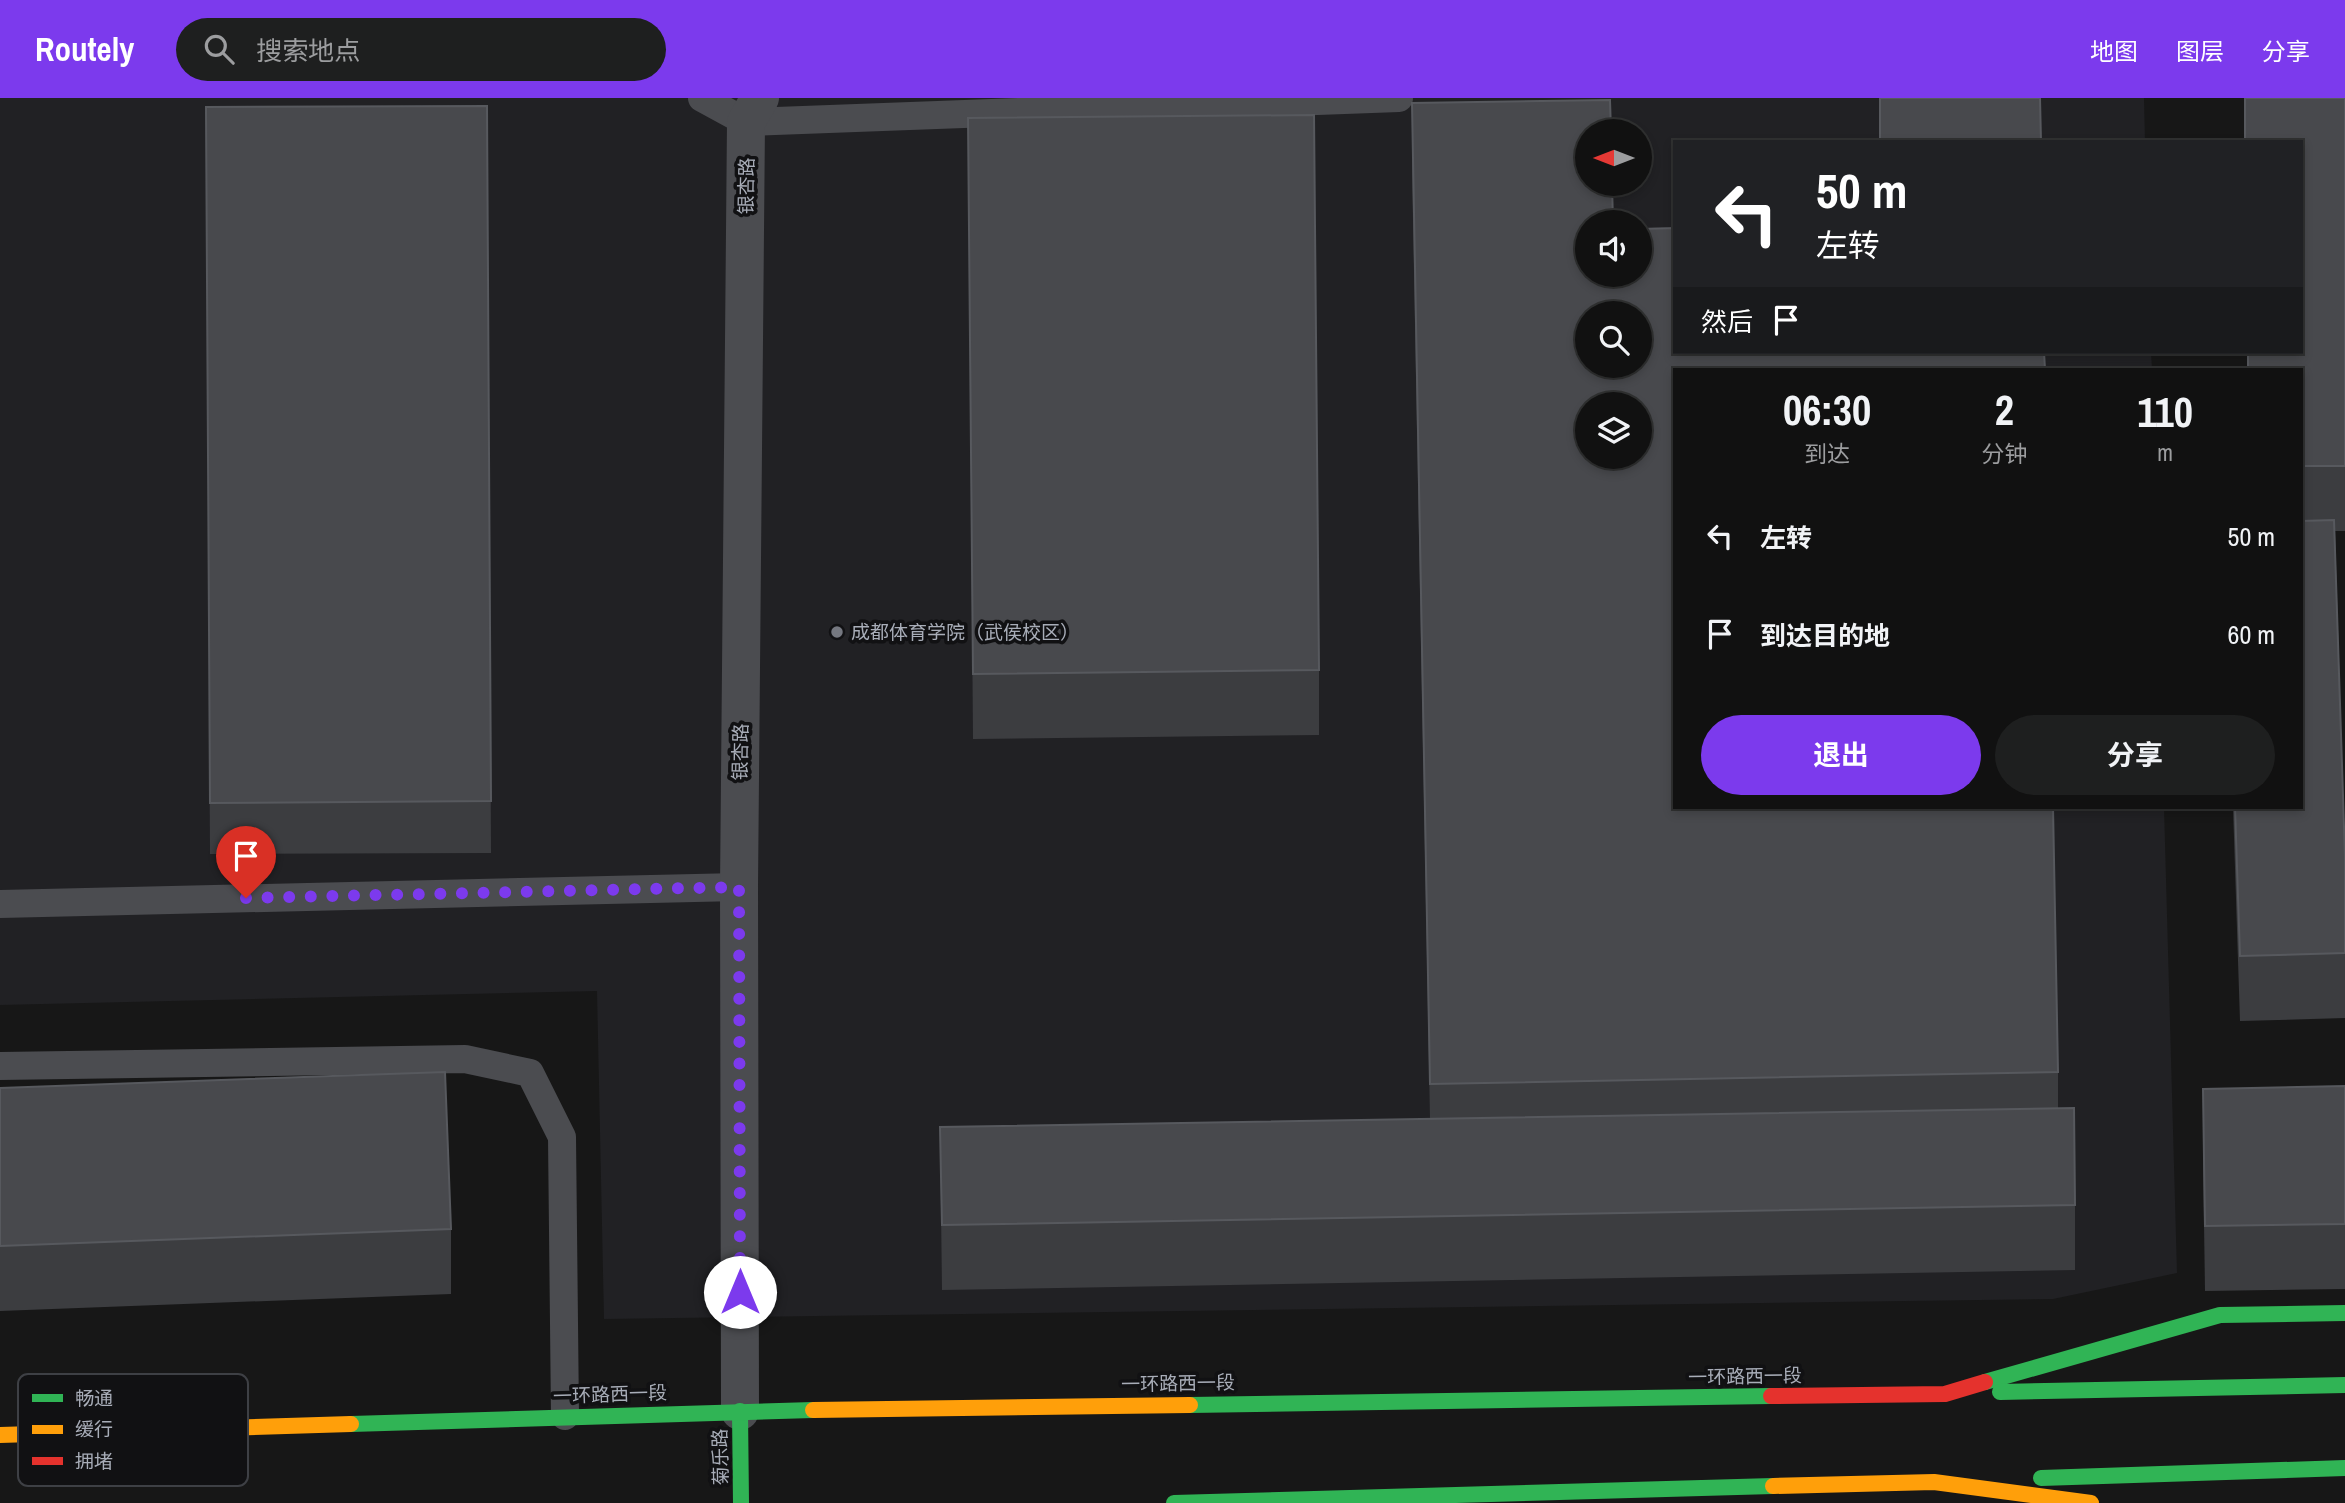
<!DOCTYPE html>
<html lang="zh">
<meta charset="utf-8">
<style>
:root{--surface:#111;--page:#1e1f1f;--text:#f1f3f6;--muted:#9c9d9f;--line:#303131;--accent:#7c3aed}
body{margin:0;font-family:"Archivo Narrow","Noto Sans SC",sans-serif;background:var(--page);color:var(--text);height:100vh;display:flex;flex-direction:column;font-size:26px;white-space:nowrap}
*{box-sizing:border-box;margin:0}
p{font-size:23px;color:var(--muted)}
.icon{flex:none;width:38px;height:38px;fill:none;stroke:currentColor;stroke-width:2;stroke-linecap:round;stroke-linejoin:round}
.map{position:relative;flex:1;overflow:hidden}
.panel{position:absolute;left:1673px;top:270px;width:630px;height:441px;display:flex;flex-direction:column;background:var(--surface);border-radius:0px;box-shadow:0 4px 10px #0003,0 0 0 2px var(--line)}
.panel>*{flex:none}
.banner{position:absolute;left:1673px;top:42px;width:630px;height:214px;border-radius:0px;box-shadow:0 4px 10px #0003,0 0 0 2px var(--line);background:#202124;color:#fff;overflow:hidden}
.needle{width:46px;rotate:270deg}
.buttons{position:absolute;left:1575px;top:21px;display:grid;gap:14px}
.buttons a{display:grid;place-items:center;width:77px;height:77px;border-radius:50%;background:var(--surface);box-shadow:0 4px 10px #0003,0 0 0 2px var(--line);font-size:35px}
.pin{position:absolute;display:grid;place-items:center;width:60px;height:60px;color:#fff;margin:-72px -30px;border-radius:50% 50% 50% 0;rotate:-45deg;box-shadow:0 0 7px #0007}
.pin .icon{rotate:45deg}
.me{position:absolute;width:77px;margin:-38px;rotate:0deg;stroke-linejoin:round;filter:drop-shadow(0 0 5px #0008)}
.turn{display:flex;align-items:center;gap:24px;height:147px;padding:0 28px;font-size:32px}
.turn .icon{width:91px;height:91px;stroke-width:2.5}
.turn b{display:block;font-size:49px;line-height:60px}
.then{display:flex;align-items:center;height:66px;padding:0 28px;background:#0003;gap:14px;font-size:26px}
.eta{display:flex;justify-content:space-evenly;align-items:center;height:119px;text-align:center}
.eta b{font-size:42px;font-weight:700;line-height:49px}
.primary-button{display:flex;gap:14px;margin-top:auto;padding:14px 28px}
.primary-button a{flex:1;height:80px;border-radius:42px;background:var(--accent);color:#fff;font-size:28px;font-weight:700;line-height:80px;text-align:center}
.primary-button a+a{background:var(--page);color:var(--text)}
ul{padding:0;list-style:none}
li{display:flex;align-items:center;gap:21px;height:98px;padding:0 28px}
li div{flex:1}
li b{display:block;font-size:26px}
li em{font-style:normal}
header{display:flex;align-items:center;gap:42px;box-sizing:border-box;height:98px;padding:0 35px;background:var(--accent);color:#fff}
header strong{font-size:33px}
nav{display:flex;gap:38px;margin-inline-start:auto;font-size:24px}
.search{width:490px;height:63px;background:var(--page);display:flex;align-items:center;gap:18px;box-sizing:border-box;padding:0 24px;border-radius:38px;color:var(--muted);font-size:26px}
.map>svg:first-child{display:block}
.built{fill:#212124;fill-rule:evenodd}
.lines{fill:none;stroke-linecap:round;stroke-linejoin:round}
.lane{stroke:#4b4c50;stroke-width:28}
.street{stroke:#4b4c50;stroke-width:38}
.fast{stroke:#30b455;stroke-width:16}
.slow{stroke:#ff9f0a;stroke-width:16}
.jam{stroke:#e5322d;stroke-width:16}
.wall{fill:#3c3d40}
.building{fill:#48494d;stroke:#57595e;stroke-width:2;fill-rule:evenodd}
.route{stroke:#7c3aed;stroke-width:12;stroke-dasharray:0 21.6}
.poi-dot{fill:#757880;stroke:#111113;stroke-width:2.5}
.labels{text-anchor:middle;dominant-baseline:central;stroke-width:7;stroke-linejoin:round;paint-order:stroke}
.street-label{font-size:19px;fill:#a8adb8;stroke:#111113}
.poi-label{font-size:19px;fill:#a8adb8;stroke:#111113;text-anchor:start}
.key{fill:#111113;stroke:#3e4045;stroke-width:2}
.key-label{font-size:19px;fill:#a8adb8}
</style>
<header>
<strong>Routely</strong>
<div class="search"><svg class="icon" aria-label="search" viewBox="0 0 24 24"><circle cx="10" cy="10" r="6"/><path d="M15 15l6 6"/></svg>搜索地点</div>
<nav><a>地图</a><a>图层</a><a>分享</a></nav>
</header>
<div class="map">
<svg width="2345" height="1405" viewBox="0 0 2345 1405">
<rect width="100%" height="100%" fill="#171717"/>
<!-- built -->
<path class="built" d="M0 0H2144L2145 44H1675V254H2151L2152 271H1675V709H2164L2177 1175 2053 1201 604 1221 597 893 0 907ZM1587 33H1640V86H1587ZM1587 124H1640V177H1587ZM1587 215H1640V268H1587ZM1587 306H1640V359H1587Z"/>
<g class="lines">
<!-- lane -->
<g class="lane">
<polyline points="702,0 746,24 1399,0"/>
<polyline points="0,806 739,789"/>
<polyline points="0,968 465,961 530,975 562,1039 565,1318"/>
</g>
<!-- street -->
<polyline class="street" points="740,1313 739,789 746,24 760,0"/>
<!-- fast -->
<g class="fast">
<polyline points="1985,1284 2220,1217 2345,1215"/>
<polyline points="2000,1294 2345,1287"/>
<polyline points="1190,1307 1771,1298"/>
<polyline points="740,1313 741,1405"/>
<polyline points="351,1326 813,1312"/>
<polyline points="2041,1380 2345,1370"/>
<polyline points="1174,1405 1773,1388"/>
</g>
<!-- slow -->
<g class="slow">
<polyline points="813,1312 1190,1307"/>
<polyline points="0,1337 351,1326"/>
<polyline points="1773,1388 1934,1384 2091,1405"/>
</g>
<!-- jam -->
<polyline class="jam" points="1771,1298 1945,1296 1985,1284"/>
</g>
<!-- wall -->
<g class="wall">
<polygon points="2244,0 2345,0 2345,433 2335,433 2345,759 2345,920 2240,923 2233,709 2301,709 2301,271 2247,271 2247,254 2301,254 2301,44 2245,44"/>
<polygon points="1412,5 1587,124 2058,974 2058,1010 2075,1107 2075,1172 942,1192 940,1029 1430,1021 1412,70"/>
<polygon points="487,8 491,755 210,756 206,9"/>
<polygon points="968,20 1319,572 1319,637 973,641"/>
<polygon points="2345,988 2345,1191 2205,1193 2203,1056 2203,991"/>
<polygon points="0,990 451,1131 451,1196 0,1213"/>
</g>
<!-- building -->
<g class="building">
<polygon points="1880,0 2040,0 2041,44 1880,44"/>
<polygon points="2245,0 2345,0 2345,368 2301,368 2301,271 2248,271 2248,254 2301,254 2301,44 2245,44"/>
<path d="M1610 2 1611 33H1587V86H1612L1613 124H1587V177H1640V131L1675 130V254H2044L2045 271H1675V709H2053L2058 974 1430 986 1412 5ZM1587 215H1640V268H1587ZM1587 306H1640V359H1587Z"/>
<polygon points="487,8 491,703 210,705 206,9"/>
<polygon points="1314,17 1319,572 973,576 968,20"/>
<polygon points="2334,422 2345,759 2345,855 2240,858 2235,709 2301,709 2301,423"/>
<polygon points="445,974 451,1131 0,1148 0,990"/>
<polygon points="2345,988 2345,1126 2205,1128 2203,991"/>
<polygon points="2074,1010 2075,1107 942,1127 940,1029"/>
</g>
<g class="lines">
<!-- route -->
<polyline class="route" points="246,800 739,789 740,1194"/>
</g>
<!-- markers -->
<circle class="poi-dot" cx="837" cy="534" r="7"/>
<g class="labels">
<!-- street labels -->
<g class="street-label">
<text transform="translate(746 88) rotate(-89)">银杏路</text>
<text transform="translate(740 654) rotate(-89)">银杏路</text>
<text transform="translate(1745 1278) rotate(-1)">一环路西一段</text>
<text transform="translate(1178 1285) rotate(-1)">一环路西一段</text>
<text transform="translate(610 1296) rotate(-2)">一环路西一段</text>
<text transform="translate(720 1359) rotate(-91)">菊乐路</text>
</g>
<!-- poi labels -->
<g class="poi-label">
<text x="851" y="534">成都体育学院（武侯校区）</text>
</g>
</g>
<!-- legend -->
<rect x="18" y="1276" width="230" height="112" rx="10" class="key"/>
<rect x="32" y="1296" width="31" height="8" fill="#30b455"/>
<rect x="32" y="1327" width="31" height="9" fill="#ff9f0a"/>
<rect x="32" y="1359" width="31" height="8" fill="#e5322d"/>
<g class="key-label">
<text x="75" y="1307">畅通</text>
<text x="75" y="1338">缓行</text>
<text x="75" y="1370">拥堵</text>
</g>
</svg>
<div class="buttons">
<a><svg class="needle" viewBox="-14 -14 28 28"><path d="M0-13l5 13h-10z" fill="#e53935"/><path d="M0 13l5-13h-10z" fill="#9c9d9f"/></svg></a>
<a><svg class="icon" aria-label="sound" viewBox="0 0 24 24"><path d="M4 9h4l5-4v14l-5-4H4zM17 9q2 3 0 6"/></svg></a>
<a><svg class="icon" aria-label="search" viewBox="0 0 24 24"><circle cx="10" cy="10" r="6"/><path d="M15 15l6 6"/></svg></a>
<a><svg class="icon" aria-label="layers" viewBox="0 0 24 24"><path d="M12 4l9 5-9 5-9-5zM3 14l9 5 9-5"/></svg></a>
</div>
<div class="pin" style="left:246px;top:800px;background:#d93025"><svg class="icon" aria-label="arrive" viewBox="0 0 24 24"><path d="M6 21V4h12l-3 4 3 4H6"/></svg></div>
<svg class="me" style="left:740px;top:1194px" viewBox="-20 -20 40 40"><circle r="19" fill="#fff"/><path d="M0-13L10 11 0 6-10 11z" fill="#7c3aed"/></svg>
<div class="banner">
<div class="turn"><svg class="icon" aria-label="left" viewBox="0 0 24 24"><path d="M17 20v-9H6M10 6l-5 5 5 5"/></svg><div><b>50 m</b>左转</div></div>
<div class="then">然后<svg class="icon" aria-label="arrive" viewBox="0 0 24 24"><path d="M6 21V4h12l-3 4 3 4H6"/></svg></div>
</div>
<section class="panel">
<div class="eta">
<div><b>06:30</b><p>到达</p></div>
<div><b>2</b><p>分钟</p></div>
<div><b>110</b><p>m</p></div>
</div>
<ul>
<li><svg class="icon" aria-label="left" viewBox="0 0 24 24"><path d="M17 20v-9H6M10 6l-5 5 5 5"/></svg><div><b>左转</b></div><em>50 m</em></li>
<li><svg class="icon" aria-label="arrive" viewBox="0 0 24 24"><path d="M6 21V4h12l-3 4 3 4H6"/></svg><div><b>到达目的地</b></div><em>60 m</em></li>
</ul>
<div class="primary-button"><a>退出</a><a>分享</a></div>
</section>
</div>
